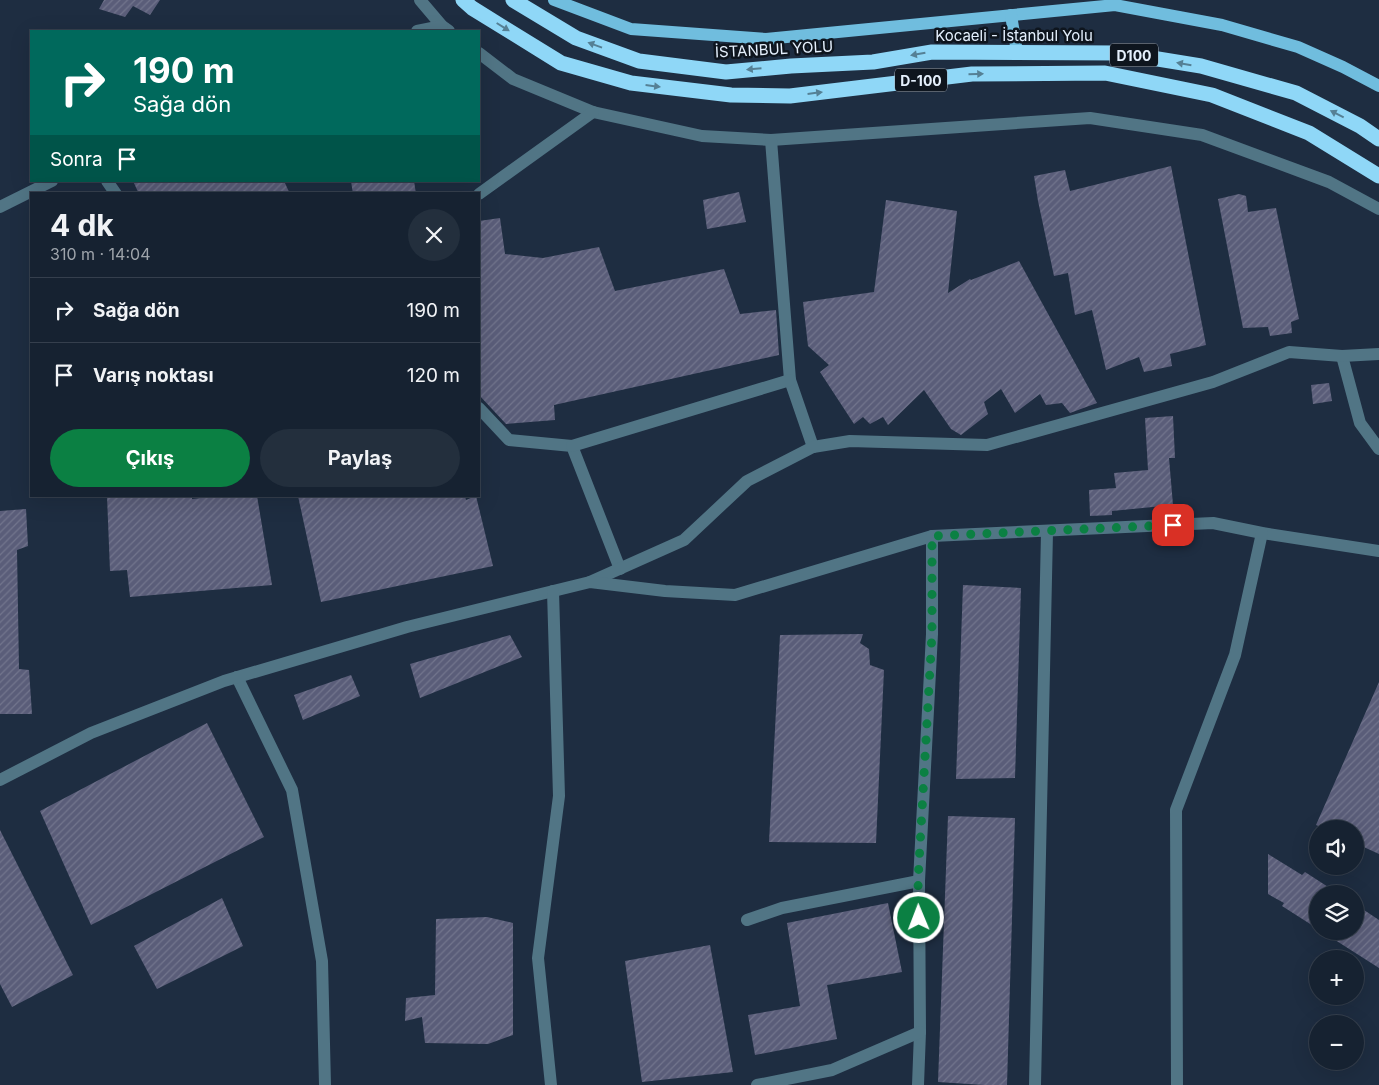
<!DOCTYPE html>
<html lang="tr">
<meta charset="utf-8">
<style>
:root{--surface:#162231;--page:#232f3d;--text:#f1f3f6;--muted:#9ea4ab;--line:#353f4d;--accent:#0b8043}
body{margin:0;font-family:Inter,sans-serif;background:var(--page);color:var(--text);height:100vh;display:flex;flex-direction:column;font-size:19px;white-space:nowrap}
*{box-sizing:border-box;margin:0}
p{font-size:16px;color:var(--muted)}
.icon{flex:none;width:28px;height:28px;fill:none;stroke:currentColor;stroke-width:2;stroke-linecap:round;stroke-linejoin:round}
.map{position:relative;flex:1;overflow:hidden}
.details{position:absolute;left:30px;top:192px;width:450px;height:305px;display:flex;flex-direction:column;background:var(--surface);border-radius:0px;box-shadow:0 5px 20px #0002,0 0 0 1px var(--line)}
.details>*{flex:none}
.top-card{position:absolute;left:30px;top:30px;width:450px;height:152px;border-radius:0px;box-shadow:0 5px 20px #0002,0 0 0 1px var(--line);background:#00695c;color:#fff;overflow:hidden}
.buttons{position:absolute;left:1309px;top:820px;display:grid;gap:10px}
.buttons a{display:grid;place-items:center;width:55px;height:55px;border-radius:50%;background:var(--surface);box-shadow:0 5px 20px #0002,0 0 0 1px var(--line);font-size:25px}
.pin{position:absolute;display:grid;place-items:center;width:42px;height:42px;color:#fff;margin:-21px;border-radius:10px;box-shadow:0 2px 8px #0006}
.me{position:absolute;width:55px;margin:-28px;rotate:359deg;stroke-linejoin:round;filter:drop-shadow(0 0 4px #0008)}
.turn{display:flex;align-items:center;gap:18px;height:105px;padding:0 20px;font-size:22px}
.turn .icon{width:65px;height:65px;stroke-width:2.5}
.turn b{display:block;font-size:35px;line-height:42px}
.then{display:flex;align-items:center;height:48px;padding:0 20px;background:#0003;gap:10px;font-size:19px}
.round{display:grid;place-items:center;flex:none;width:52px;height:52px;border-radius:26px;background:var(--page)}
.overview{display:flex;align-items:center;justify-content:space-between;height:85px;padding:0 20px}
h1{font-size:30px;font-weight:700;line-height:38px}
.cta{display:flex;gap:10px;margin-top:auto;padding:10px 20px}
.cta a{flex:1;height:58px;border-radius:30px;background:var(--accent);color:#fff;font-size:20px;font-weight:700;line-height:58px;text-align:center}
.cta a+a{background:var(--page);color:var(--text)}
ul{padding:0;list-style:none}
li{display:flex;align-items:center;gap:15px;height:65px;padding:0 20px;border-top:1px solid var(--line)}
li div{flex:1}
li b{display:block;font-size:19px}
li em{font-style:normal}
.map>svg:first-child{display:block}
.building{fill:url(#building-hatch)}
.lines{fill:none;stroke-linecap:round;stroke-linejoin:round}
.minor{stroke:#517585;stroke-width:12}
.major{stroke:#70bdde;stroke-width:12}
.highway{stroke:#8fd7f7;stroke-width:15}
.oneway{fill:#558095}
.route{stroke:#0b8043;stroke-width:9;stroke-dasharray:0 16.2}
.labels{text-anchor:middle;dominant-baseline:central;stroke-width:5;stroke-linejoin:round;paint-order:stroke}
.shield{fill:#0e151e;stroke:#a4aeba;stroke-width:1}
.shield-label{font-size:14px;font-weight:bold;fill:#e5f0fd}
.street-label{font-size:15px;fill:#e5f0fd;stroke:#0e151e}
</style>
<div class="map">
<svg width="1379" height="1085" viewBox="0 0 1379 1085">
<defs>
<pattern id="building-hatch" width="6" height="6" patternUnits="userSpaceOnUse" patternTransform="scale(1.25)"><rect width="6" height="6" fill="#5a5d79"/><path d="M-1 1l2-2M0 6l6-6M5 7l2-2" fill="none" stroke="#72758d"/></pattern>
</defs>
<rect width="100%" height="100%" fill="#1e2d41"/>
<!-- building -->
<g class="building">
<polygon points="104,0 160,0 150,15 133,6 125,17 99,9"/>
<polygon points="1171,166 1206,345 1170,354 1172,366 1144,372 1139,357 1106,370 1092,310 1075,315 1068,273 1054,276 1038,201 1034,176 1065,170 1070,191"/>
<polygon points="133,181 284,181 290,194 139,194"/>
<polygon points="351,181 414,181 416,194 353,194"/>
<polygon points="739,192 746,222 707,229 703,200"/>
<polygon points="1239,194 1246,196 1248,212 1276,208 1299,319 1291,322 1292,333 1270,336 1268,327 1243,328 1218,199"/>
<polygon points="886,200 957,211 948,293 970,279 971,280 1019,261 1097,403 1070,413 1062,403 1046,405 1040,394 1015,413 1001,389 984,402 988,414 961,435 951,429 924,390 888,425 883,417 870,424 863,417 854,424 820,372 829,365 808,346 803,302 874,292"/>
<polygon points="500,218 505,254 543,258 599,247 615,291 724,269 740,314 776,310 779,355 554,405 555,420 506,424 479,395 479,221"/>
<polygon points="1329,383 1332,401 1313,404 1311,385"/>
<polygon points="1173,416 1175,458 1169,458 1173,505 1112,511 1112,515 1090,516 1089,490 1116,488 1114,473 1148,470 1145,418"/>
<polygon points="107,496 192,496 192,499 222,496 257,496 272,585 130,597 127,570 110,571"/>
<polygon points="298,496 465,496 466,500 476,496 493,566 321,602"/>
<polygon points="26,509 28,546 17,550 19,669 29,670 32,714 0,714 0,511"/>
<polygon points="963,585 1021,588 1015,778 956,779"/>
<polygon points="863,634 860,643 869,649 870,665 884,670 876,843 769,842 780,635"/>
<polygon points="510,635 522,657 420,698 410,664"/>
<polygon points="351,675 360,696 303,720 294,695"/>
<polygon points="1379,682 1379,854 1355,843 1355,829 1325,829 1316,825"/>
<polygon points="207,723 264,837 91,925 40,811"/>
<polygon points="948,816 1015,818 1007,1085 984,1085 938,1082"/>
<polygon points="0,830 73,975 12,1007 0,984"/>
<polygon points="1268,854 1302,875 1305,872 1339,894 1318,894 1318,929 1282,906 1284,903 1268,894"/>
<polygon points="222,898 243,946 157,989 134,946"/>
<polygon points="888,903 902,972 827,985 837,1039 755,1055 748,1015 800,1006 787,923"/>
<polygon points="1355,904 1379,920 1379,968 1321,931 1355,931"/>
<polygon points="487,917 513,923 513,1035 488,1044 425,1043 422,1017 405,1021 406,998 435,995 436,919"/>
<polygon points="710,945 733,1072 642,1082 625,961"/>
</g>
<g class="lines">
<!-- minor -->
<g class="minor">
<polyline points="420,0 442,26 449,31"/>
<polyline points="417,31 442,26"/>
<polyline points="479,53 513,79 593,112 702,136 771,140 1090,118 1202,135 1329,182 1379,209"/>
<polyline points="771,140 790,380 813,447"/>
<polyline points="107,181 116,194"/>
<polyline points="479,194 593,112"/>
<polyline points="0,207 52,181"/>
<polyline points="1342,356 1360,423 1379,449"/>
<polyline points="479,408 509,440 572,446 620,569"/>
<polyline points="572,446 790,380"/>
<polyline points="590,582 684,540 747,481 813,447 850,441 987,445 1213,382 1289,352 1342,356 1379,354"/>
<polyline points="237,677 292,790 322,961 325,1085"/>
<polyline points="0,780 91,733 224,681 407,627 590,582 665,591 735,595 932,536 1213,523 1262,533 1379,551"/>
<polyline points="919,881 932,634 932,536"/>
<polyline points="747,920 782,908 919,881 920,1032 918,1085"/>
<polyline points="551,1085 538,958 559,796 553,591"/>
<polyline points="757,1085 832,1070 920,1032"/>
<polyline points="1035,1085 1047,532"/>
<polyline points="1177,1085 1176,810 1235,655 1262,533"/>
</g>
<!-- major -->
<g class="major">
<polyline points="554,0 631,29 766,39 1115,5 1222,25 1298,47 1343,67 1379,86"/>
<polyline points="1011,15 1017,52"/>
</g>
<!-- highway -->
<g class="highway">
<polyline points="463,0 472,8 561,63 631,83 731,95 790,96 972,74 1105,73 1212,95 1309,133 1379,176"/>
<polyline points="513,0 576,38 639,61 726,72 791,66 873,62 932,52 1121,53 1201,66 1296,93 1360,126 1379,139"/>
</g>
</g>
<!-- one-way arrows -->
<defs><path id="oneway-solid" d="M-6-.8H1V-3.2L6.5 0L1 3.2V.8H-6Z" transform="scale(1.25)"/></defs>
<g class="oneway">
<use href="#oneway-solid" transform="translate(503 27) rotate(32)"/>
<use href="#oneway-solid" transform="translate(595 45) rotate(-160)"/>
<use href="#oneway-solid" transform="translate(918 54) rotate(170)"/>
<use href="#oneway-solid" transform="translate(1184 64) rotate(-170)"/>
<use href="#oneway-solid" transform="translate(754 69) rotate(175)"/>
<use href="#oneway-solid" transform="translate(976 74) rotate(-2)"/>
<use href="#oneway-solid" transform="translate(653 86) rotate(7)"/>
<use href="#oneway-solid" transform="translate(815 93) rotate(-7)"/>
<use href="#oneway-solid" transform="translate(1337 114) rotate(-153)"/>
</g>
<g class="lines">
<!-- route -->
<polyline class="route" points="919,918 918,881 932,634 932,536 1173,525"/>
</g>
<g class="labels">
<!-- shield labels -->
<g class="shield">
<rect x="1110" y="43.5" width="48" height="23" rx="4"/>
<rect x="895" y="68.5" width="52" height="23" rx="4"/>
</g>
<g class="shield-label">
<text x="1134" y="55">D100</text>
<text x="921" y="80">D-100</text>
</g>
<!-- street labels -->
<g class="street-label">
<text x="1014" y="35">Kocaeli - İstanbul Yolu</text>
<text transform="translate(774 49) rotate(-3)">İSTANBUL YOLU</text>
</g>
</g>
</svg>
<div class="buttons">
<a><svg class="icon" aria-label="sound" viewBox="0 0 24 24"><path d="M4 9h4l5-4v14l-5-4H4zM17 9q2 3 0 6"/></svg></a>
<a><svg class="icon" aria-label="layers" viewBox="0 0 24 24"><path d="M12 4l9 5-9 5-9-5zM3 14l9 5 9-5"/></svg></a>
<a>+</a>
<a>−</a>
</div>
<div class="pin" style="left:1173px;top:525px;background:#d93025"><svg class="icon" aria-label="arrive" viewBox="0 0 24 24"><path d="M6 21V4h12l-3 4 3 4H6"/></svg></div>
<svg class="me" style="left:919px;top:918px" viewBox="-20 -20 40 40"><circle r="17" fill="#0b8043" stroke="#fff" stroke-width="3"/><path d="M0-11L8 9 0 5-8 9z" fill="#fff"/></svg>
<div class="top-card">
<div class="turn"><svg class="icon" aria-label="right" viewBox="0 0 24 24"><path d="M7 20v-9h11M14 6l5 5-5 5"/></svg><div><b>190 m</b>Sağa dön</div></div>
<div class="then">Sonra<svg class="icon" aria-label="arrive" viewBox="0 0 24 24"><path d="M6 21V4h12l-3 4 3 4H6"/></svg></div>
</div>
<section class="details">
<div class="overview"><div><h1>4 dk</h1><p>310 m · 14:04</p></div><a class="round"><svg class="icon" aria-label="close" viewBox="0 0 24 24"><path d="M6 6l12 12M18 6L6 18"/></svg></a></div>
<ul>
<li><svg class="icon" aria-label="right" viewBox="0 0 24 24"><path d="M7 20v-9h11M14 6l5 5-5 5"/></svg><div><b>Sağa dön</b></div><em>190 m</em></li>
<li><svg class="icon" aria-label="arrive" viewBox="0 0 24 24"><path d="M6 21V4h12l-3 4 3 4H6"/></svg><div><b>Varış noktası</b></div><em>120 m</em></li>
</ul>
<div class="cta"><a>Çıkış</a><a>Paylaş</a></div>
</section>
</div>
